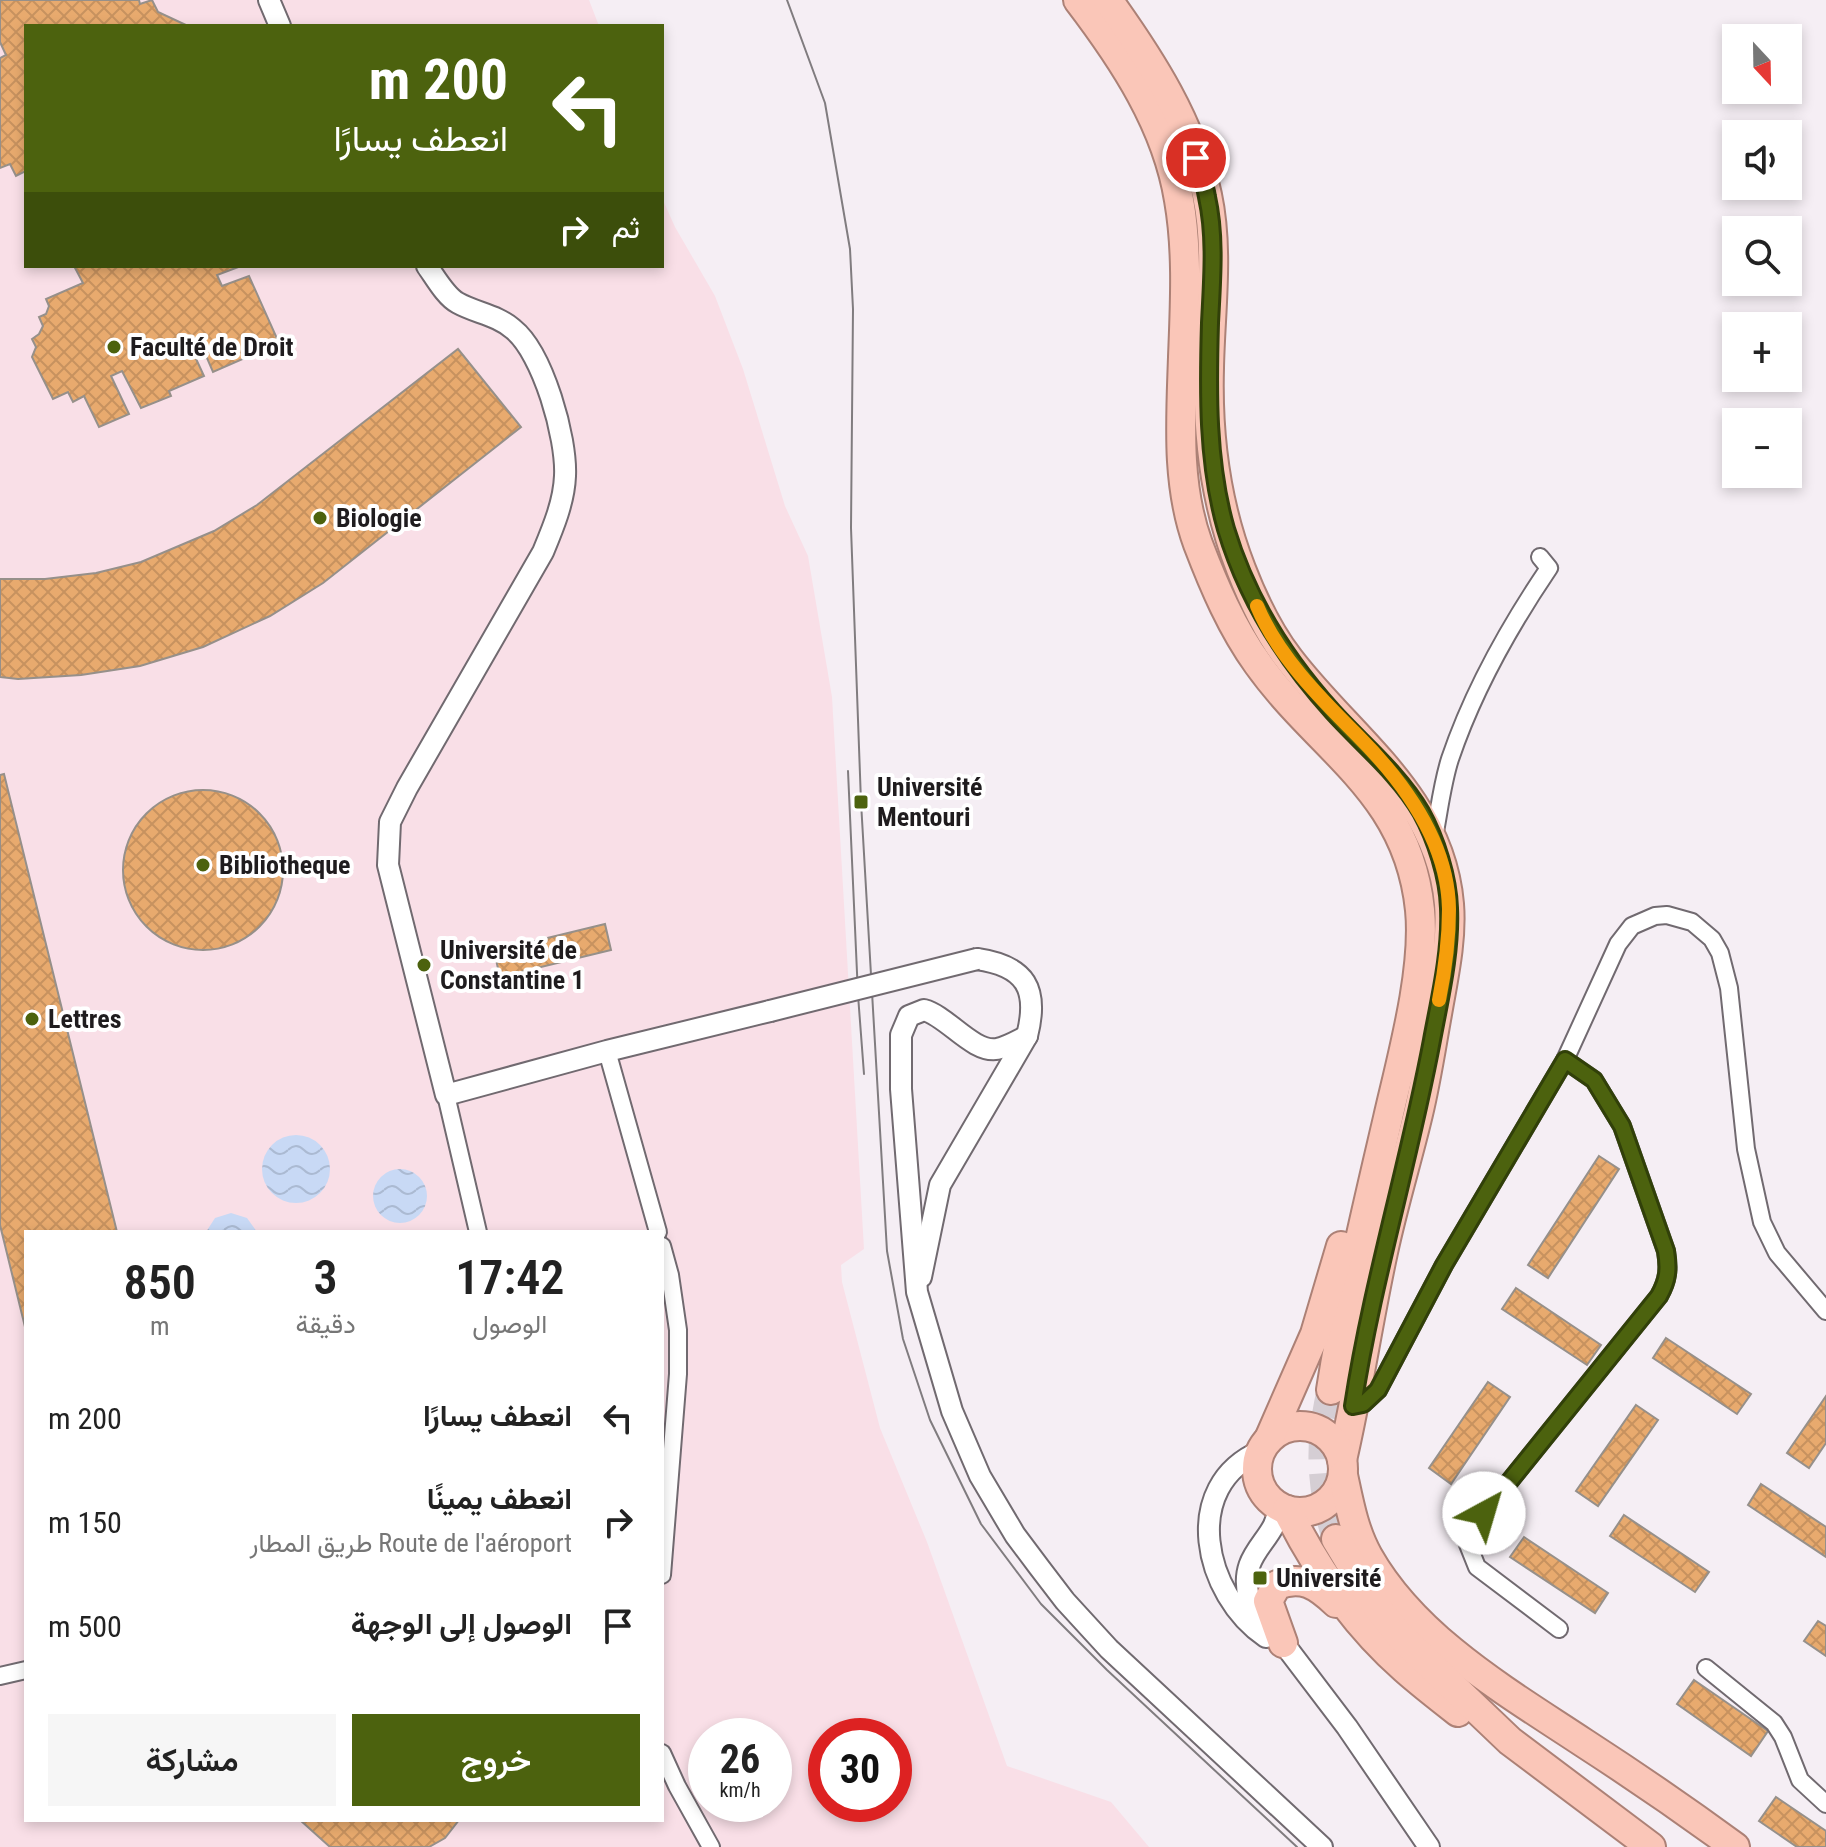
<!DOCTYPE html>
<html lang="ar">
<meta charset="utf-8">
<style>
:root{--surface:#fff;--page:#f6f6f6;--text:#222;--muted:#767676;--accent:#4c620e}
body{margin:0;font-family:"Roboto Condensed",Vazirmatn,sans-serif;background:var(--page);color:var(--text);direction:rtl;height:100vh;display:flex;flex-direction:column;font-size:30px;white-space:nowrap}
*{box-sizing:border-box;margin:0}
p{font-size:26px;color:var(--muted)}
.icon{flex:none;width:44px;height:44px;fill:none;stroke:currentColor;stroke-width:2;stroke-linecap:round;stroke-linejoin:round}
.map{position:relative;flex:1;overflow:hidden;direction:ltr}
.side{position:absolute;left:24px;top:1230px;width:640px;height:592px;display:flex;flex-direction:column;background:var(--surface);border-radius:0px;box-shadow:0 4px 12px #0003;direction:rtl}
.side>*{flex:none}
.banner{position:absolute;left:24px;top:24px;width:640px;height:244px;border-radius:0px;box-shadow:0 4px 12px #0003;direction:rtl;background:#4c620e;color:#fff;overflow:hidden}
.needle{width:52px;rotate:158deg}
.controls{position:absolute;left:1722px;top:24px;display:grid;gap:16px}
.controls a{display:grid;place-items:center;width:80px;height:80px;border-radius:0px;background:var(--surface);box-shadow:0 4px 12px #0003;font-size:40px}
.speed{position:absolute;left:688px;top:1718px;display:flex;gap:16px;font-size:40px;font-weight:700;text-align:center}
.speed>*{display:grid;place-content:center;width:104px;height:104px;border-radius:50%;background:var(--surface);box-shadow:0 4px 12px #0003;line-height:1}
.speed small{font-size:20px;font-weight:400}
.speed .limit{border:12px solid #d22;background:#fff;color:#111}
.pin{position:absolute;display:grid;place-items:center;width:68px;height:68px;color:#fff;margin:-34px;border:4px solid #fff;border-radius:50%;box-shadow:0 2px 8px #0007}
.me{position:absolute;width:88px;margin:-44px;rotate:39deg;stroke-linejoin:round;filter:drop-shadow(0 0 6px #0008)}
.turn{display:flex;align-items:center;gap:28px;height:168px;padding:0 24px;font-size:36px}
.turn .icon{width:104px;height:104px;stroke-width:2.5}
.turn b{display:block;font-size:56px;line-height:68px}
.then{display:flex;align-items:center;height:76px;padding:0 24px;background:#0003;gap:16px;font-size:30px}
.eta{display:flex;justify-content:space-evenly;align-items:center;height:136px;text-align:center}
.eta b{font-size:48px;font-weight:600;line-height:56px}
.button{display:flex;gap:16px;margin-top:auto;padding:16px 24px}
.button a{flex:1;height:92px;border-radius:0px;background:var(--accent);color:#fff;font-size:32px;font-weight:600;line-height:92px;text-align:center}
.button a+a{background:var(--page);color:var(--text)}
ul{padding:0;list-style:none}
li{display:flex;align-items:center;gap:24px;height:104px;padding:0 24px}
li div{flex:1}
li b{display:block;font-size:30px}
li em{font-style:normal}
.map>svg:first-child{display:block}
.education{fill:#f9dfe7;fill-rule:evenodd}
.water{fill:url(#water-waves)}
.building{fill:url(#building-cross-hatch);stroke:#96908a;stroke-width:2}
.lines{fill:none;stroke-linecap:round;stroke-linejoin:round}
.trunk-tunnel{stroke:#d5ced4;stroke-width:28;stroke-dasharray:28 14;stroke-linecap:butt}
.minor-casing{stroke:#716a70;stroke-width:20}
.tertiary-casing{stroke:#716a70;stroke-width:24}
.trunk-casing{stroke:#ac8176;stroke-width:32}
.minor{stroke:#fff;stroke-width:16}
.tertiary{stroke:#fff;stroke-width:20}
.trunk{stroke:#fac6b8;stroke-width:28}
.tram{stroke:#807c7f;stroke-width:2}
.tertiary-bridge-casing{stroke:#716a70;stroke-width:24;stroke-linecap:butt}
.tertiary-bridge{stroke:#fff;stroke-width:20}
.route-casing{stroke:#314009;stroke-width:20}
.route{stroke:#4c620e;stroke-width:14}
.slow{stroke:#f59e0b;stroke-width:14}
.poi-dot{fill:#4c620e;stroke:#fff;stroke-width:3}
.labels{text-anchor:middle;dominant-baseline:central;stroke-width:8;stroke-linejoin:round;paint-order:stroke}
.poi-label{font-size:26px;font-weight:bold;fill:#1f1c1e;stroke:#fff;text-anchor:start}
</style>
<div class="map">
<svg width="1826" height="1847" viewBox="0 0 1826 1847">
<defs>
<pattern id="water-waves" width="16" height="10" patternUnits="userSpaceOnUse" patternTransform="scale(2)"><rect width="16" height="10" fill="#c8d9f5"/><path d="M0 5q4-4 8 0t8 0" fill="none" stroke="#abbad2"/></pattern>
<pattern id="building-cross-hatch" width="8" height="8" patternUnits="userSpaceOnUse" patternTransform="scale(2)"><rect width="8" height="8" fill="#e8aa6e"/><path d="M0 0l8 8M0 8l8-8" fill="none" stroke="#c7925f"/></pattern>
</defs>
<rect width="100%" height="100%" fill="#f5eef4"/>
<!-- education -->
<path class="education" d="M0 0H589L599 26H26V266H662V198L675 227 715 296 743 369 785 506 808 556 832 697 864 1249 841 1265 842 1282 880 1428 927 1542 1007 1766 1111 1802 1149 1847H0ZM26 1232H662V1820H26ZM706 1736H774V1804H706ZM826 1736H894V1804H826Z"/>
<!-- water -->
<g class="water">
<circle cx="296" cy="1169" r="34"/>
<circle cx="400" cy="1196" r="27"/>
<polygon points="231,1213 247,1218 257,1232 206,1232 215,1218"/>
</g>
<!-- building -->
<g class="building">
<polygon points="0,0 139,0 140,4 152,0 158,12 188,26 26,26 26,171 16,176 10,164 0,168 0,58 6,55 0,42"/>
<polygon points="74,266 241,266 217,275 222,286 249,276 279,343 213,372 201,344 191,348 204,376 169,391 171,396 141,408 122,371 111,376 129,414 99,427 84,396 73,402 68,392 53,399 32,357 36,347 32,339 39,334 43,326 39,317 46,314 49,306 46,299 83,283"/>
<polygon points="458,349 521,427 323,583 270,616 203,647 140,666 81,675 18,679 0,677 0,579 45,579 96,573 141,562 214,531 257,505"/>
<polygon points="4,774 117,1232 26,1232 26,1331 0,1225 0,775"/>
<circle cx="203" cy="870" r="80"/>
<polygon points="605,924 611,950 500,977 494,951"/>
<polygon points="1599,1156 1619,1169 1548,1278 1528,1265"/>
<polygon points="1516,1288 1601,1345 1587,1365 1502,1309"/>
<polygon points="1666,1338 1751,1394 1737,1414 1653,1358"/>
<polygon points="1488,1382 1510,1397 1451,1484 1429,1468"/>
<polygon points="1826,1396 1826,1443 1809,1468 1787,1453"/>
<polygon points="1636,1405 1658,1420 1598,1506 1576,1491"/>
<polygon points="1761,1484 1826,1527 1826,1557 1748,1505"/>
<polygon points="1624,1515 1709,1572 1695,1592 1610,1536"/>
<polygon points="1524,1537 1608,1593 1595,1613 1510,1557"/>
<polygon points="1818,1621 1826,1626 1826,1656 1804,1641"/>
<polygon points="1694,1680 1768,1731 1751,1756 1677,1704"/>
<polygon points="1776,1797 1826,1831 1826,1847 1797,1847 1759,1821"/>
<polygon points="300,1820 459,1820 445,1838 429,1847 330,1847"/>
</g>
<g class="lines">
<!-- trunk-tunnel -->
<path class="trunk-tunnel" d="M1331 1390C1318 1444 1320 1485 1336 1539"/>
<defs>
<g id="minor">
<path d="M1434 837C1439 812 1442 784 1450 759 1473 691 1509 627 1549 568L1540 557"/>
<polyline points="607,1051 658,1232"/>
<polyline points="446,1095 478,1232"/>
<polyline points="662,1246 670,1275 678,1330 678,1374 662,1575"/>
<polyline points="1353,1406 1363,1404 1378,1390 1444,1265 1565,1060 1618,944 1632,926 1655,916 1667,915 1692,922 1712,939 1720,953 1729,988 1746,1149 1762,1222 1777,1253 1826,1311"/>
<path d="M1559 1629 1477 1567 1467 1542 1471 1530 1484 1513 1659 1296C1668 1280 1669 1269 1666 1251L1622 1126 1594 1080 1565 1060"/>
<polyline points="1706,1668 1774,1723 1783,1737 1800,1780 1826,1804"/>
<polyline points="0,1676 26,1670"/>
<polyline points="662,1753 677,1786 711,1847"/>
</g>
<g id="tertiary">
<polyline points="269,0 280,26"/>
<path d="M427 266C435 277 446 297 458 303 476 313 497 315 513 329 543 353 567 438 565 476 564 502 553 528 543 552L407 788 390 822 388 865 446 1095 607 1051 770 1011"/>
<path d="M1027 1036C1017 1041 1007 1047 997 1049 973 1053 947 1016 924 1010L909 1016 901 1035V1089L917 1292 952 1411 980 1476 1015 1535 1039 1567 1065 1601 1109 1649 1322 1847"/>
<path d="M921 1277 940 1185 1027 1036C1039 989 1026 966 977 959"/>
<path d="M1261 1451C1179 1486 1204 1595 1266 1637"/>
<path d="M1279 1506C1277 1542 1237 1551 1249 1598L1347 1727 1429 1847"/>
</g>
<g id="trunk">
<path d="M1078 0C1123 59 1167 125 1179 200 1188 251 1185 305 1183 357 1181 419 1176 484 1198 544 1214 586 1232 628 1258 664 1321 752 1408 791 1420 910 1426 971 1402 1057 1388 1118 1367 1208 1345 1299 1331 1390"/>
<path d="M1108 0C1151 60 1191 122 1207 195 1219 251 1210 312 1209 368 1207 437 1216 505 1241 569 1253 600 1268 632 1289 659 1349 738 1440 796 1449 904 1452 940 1443 979 1437 1014 1431 1047 1426 1081 1418 1114 1407 1160 1393 1205 1383 1252 1368 1321 1358 1391 1342 1460"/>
<circle cx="1300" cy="1469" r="43"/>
<polyline points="1269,1439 1315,1334 1341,1246"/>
<path d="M1343 1475C1349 1503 1354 1531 1368 1556 1415 1639 1507 1692 1584 1743 1635 1776 1686 1811 1735 1847"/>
<path d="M1287 1510C1316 1568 1356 1626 1405 1669 1422 1684 1440 1698 1458 1712"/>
<polyline points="1336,1539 1377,1607 1401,1637 1510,1741 1651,1847"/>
<path d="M1283 1643 1268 1601 1277 1585C1302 1575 1317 1585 1336 1603"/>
</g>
</defs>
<!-- minor casing -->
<use href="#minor" class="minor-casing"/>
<!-- tertiary casing -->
<use href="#tertiary" class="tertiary-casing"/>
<!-- trunk casing -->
<use href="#trunk" class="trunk-casing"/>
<!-- minor -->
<use href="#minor" class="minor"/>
<!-- tertiary -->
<use href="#tertiary" class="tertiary"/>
<!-- trunk -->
<use href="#trunk" class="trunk"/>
<!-- tram -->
<g class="tram">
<polyline points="787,0 825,103 850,249 853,309 851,528 861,802 887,1251 903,1339 930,1420 981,1524 1041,1604 1107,1670 1297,1847"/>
<polyline points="848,771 858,995 864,1074"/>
</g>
<defs>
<polyline id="tertiary-bridge" points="770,1011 977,959"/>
</defs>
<!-- tertiary-bridge casing -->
<use href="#tertiary-bridge" class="tertiary-bridge-casing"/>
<!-- tertiary-bridge -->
<use href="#tertiary-bridge" class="tertiary-bridge"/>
</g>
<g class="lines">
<defs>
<path id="route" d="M1196 158C1200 171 1205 184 1207 197 1216 237 1212 282 1210 323 1208 391 1207 463 1226 529 1247 599 1284 658 1333 712 1362 744 1399 774 1421 812 1436 839 1448 877 1449 908 1451 952 1440 997 1432 1040 1409 1163 1372 1282 1353 1406L1363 1404 1378 1390 1444 1265 1565 1060 1594 1080 1622 1126 1666 1251C1669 1269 1668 1280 1659 1296L1484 1513"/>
</defs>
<!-- route casing -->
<use href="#route" class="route-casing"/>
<!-- route -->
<use href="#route" class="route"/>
<!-- slow -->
<path class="slow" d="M1257 606C1278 656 1319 697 1357 735 1403 781 1448 841 1449 909 1449 939 1445 970 1439 1000"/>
</g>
<!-- markers -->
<g class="poi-dot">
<circle cx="114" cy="347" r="8"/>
<circle cx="320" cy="518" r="8"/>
<rect x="853" y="794" width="16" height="16" rx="4"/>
<circle cx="203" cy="865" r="8"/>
<circle cx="424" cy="965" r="8"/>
<circle cx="32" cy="1019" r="8"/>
<rect x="1252" y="1570" width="16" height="16" rx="4"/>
</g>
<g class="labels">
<!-- poi labels -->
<g class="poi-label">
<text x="130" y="347">Faculté de Droit</text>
<text x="336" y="518">Biologie</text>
<text x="877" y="787">Université<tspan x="877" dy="30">Mentouri</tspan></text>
<text x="219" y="865">Bibliotheque</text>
<text x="440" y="950">Université de<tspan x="440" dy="30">Constantine 1</tspan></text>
<text x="48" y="1019">Lettres</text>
<text x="1276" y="1578">Université</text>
</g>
</g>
</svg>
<div class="controls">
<a><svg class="needle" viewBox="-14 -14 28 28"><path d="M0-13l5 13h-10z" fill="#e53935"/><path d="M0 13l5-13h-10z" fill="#767676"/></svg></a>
<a><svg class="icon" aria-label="sound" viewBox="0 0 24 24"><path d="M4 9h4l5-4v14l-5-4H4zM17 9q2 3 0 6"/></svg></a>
<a><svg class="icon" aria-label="search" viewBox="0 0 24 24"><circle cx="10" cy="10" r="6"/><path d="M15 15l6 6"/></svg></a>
<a>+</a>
<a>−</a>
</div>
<div class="speed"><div>26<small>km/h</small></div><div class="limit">30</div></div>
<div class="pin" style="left:1196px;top:158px;background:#d93025"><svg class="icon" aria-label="arrive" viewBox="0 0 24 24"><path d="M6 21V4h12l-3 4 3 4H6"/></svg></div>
<svg class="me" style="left:1484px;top:1513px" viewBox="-20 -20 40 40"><circle r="19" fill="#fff"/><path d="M0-13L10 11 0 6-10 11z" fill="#4c620e"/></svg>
<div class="banner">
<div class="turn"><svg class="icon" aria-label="left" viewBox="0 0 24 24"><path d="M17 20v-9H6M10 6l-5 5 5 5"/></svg><div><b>200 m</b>انعطف يسارًا</div></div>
<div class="then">ثم<svg class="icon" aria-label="right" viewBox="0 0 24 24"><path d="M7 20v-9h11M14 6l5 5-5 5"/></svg></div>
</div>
<section class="side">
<div class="eta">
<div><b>17:42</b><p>الوصول</p></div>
<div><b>3</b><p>دقيقة</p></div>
<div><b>850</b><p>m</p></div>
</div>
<ul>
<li><svg class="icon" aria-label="left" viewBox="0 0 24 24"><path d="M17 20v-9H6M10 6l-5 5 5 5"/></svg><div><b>انعطف يسارًا</b></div><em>200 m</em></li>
<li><svg class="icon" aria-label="right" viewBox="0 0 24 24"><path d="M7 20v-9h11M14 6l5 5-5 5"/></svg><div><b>انعطف يمينًا</b><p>Route de l'aéroport طريق المطار</p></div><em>150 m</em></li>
<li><svg class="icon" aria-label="arrive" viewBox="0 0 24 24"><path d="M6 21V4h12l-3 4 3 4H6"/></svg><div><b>الوصول إلى الوجهة</b></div><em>500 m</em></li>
</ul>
<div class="button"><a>خروج</a><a>مشاركة</a></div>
</section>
</div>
